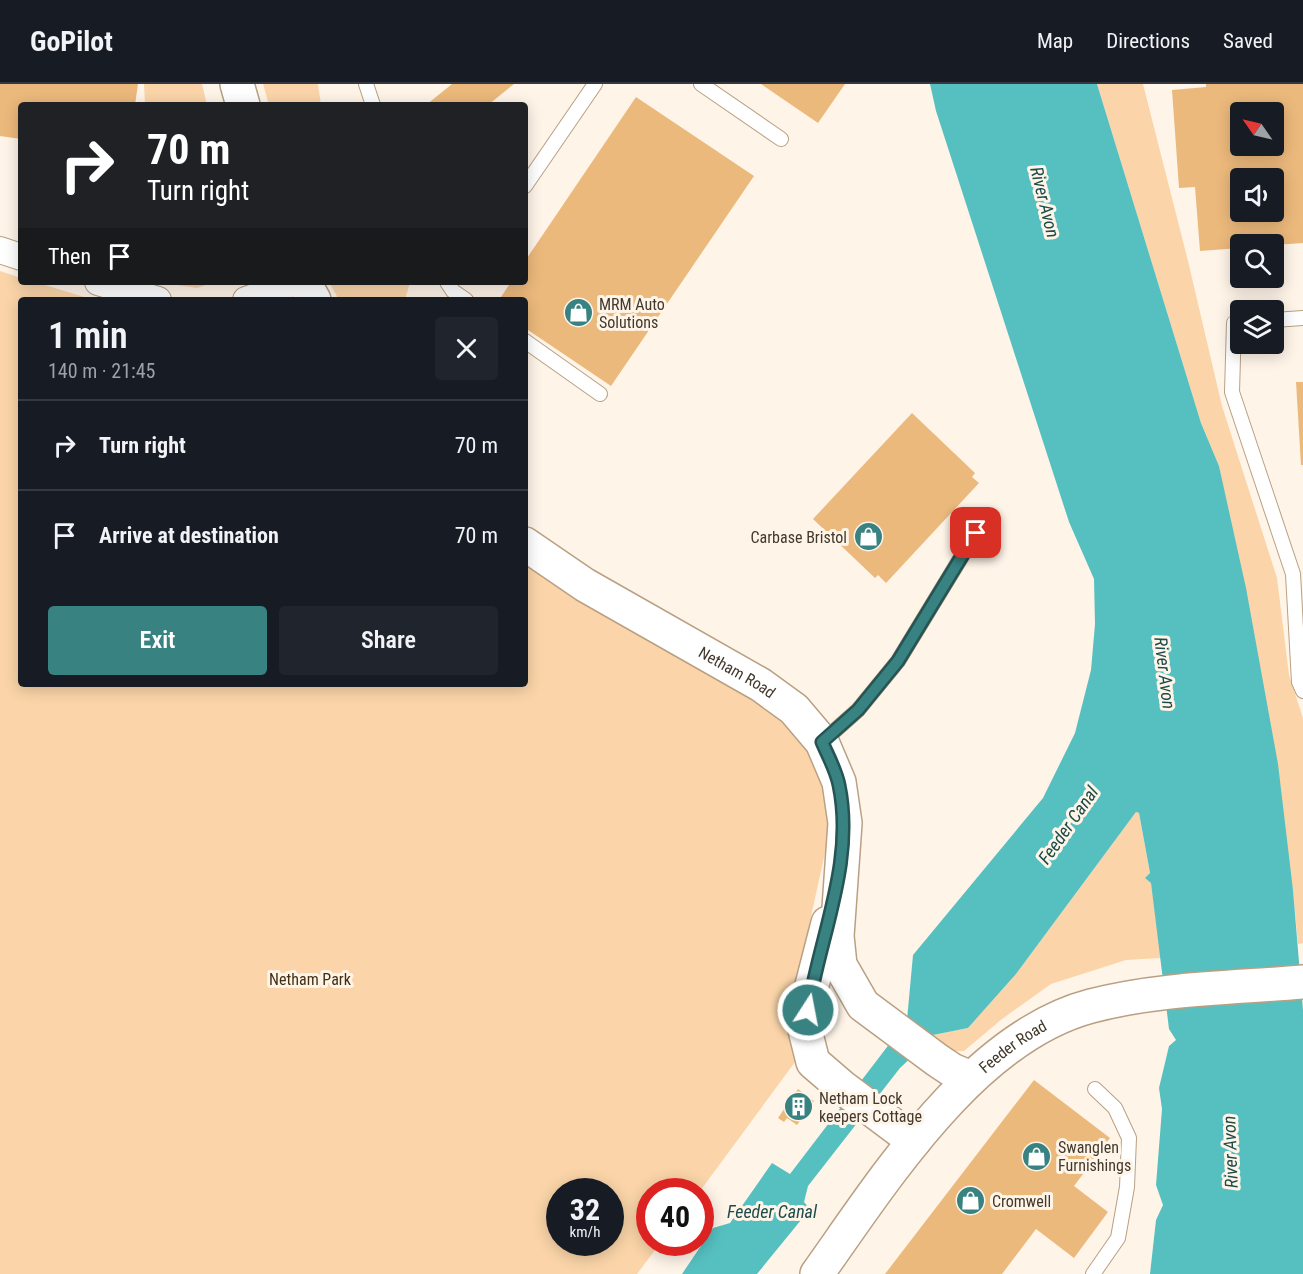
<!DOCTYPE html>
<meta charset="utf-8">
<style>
:root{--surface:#171b24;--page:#20242c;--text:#f1f3f6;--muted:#9ea1a6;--line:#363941;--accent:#398282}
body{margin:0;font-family:"Roboto Condensed",sans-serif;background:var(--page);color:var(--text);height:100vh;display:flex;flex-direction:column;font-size:22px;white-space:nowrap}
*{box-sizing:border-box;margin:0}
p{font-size:20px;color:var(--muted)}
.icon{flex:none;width:33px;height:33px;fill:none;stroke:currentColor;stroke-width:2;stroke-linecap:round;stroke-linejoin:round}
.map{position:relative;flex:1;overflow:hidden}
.panel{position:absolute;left:18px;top:213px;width:510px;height:390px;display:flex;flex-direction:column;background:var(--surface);border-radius:6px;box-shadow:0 3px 15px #0003}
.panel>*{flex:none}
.hud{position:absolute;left:18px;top:18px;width:510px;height:183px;border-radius:6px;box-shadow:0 3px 15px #0003;background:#202124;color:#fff;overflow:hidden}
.needle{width:39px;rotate:304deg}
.buttons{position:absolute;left:1230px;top:18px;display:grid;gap:12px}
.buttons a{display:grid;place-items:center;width:54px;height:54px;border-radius:6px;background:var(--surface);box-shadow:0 3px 15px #0003;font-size:30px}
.speed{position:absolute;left:546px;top:1094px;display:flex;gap:12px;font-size:30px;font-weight:700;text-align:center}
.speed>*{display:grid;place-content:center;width:78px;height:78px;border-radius:50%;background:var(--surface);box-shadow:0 3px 15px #0003;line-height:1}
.speed small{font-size:15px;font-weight:400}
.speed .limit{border:9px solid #d22;background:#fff;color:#111}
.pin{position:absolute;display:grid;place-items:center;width:51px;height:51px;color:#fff;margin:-26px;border-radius:12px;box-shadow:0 3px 9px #0006}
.me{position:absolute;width:66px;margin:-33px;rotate:11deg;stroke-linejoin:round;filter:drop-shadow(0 0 4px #0008)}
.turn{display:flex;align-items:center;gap:21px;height:126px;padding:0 30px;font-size:27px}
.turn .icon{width:78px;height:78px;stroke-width:2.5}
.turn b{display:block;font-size:42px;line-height:51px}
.then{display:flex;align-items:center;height:57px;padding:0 30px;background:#0003;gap:12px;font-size:22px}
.round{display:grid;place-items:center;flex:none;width:63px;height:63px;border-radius:6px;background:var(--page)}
.summary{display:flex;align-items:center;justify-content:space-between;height:102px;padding:0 30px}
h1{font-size:36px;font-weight:600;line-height:45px}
.button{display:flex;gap:12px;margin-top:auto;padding:12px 30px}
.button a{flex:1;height:69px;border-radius:6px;background:var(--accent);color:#fff;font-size:24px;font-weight:600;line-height:69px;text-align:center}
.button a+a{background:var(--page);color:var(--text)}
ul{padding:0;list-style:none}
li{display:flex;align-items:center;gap:18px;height:90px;padding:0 30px;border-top:2px solid var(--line)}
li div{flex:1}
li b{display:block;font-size:22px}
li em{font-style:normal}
header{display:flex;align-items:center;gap:36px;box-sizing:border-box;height:84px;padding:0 30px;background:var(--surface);border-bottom:2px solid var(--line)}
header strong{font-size:28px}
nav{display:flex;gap:33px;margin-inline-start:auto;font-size:21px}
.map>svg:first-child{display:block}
.green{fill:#fbd5a9;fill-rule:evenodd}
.water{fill:#56c0c0}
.building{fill:#ecb97c;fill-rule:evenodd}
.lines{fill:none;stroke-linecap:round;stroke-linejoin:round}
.service-casing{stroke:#b9a083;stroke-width:16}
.minor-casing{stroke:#b9a083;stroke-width:28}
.tertiary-casing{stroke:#b9a083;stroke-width:36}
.service{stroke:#fff;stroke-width:14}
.minor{stroke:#fff;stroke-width:26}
.tertiary{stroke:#fff;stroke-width:33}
.route-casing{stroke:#255454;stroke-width:15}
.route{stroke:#398282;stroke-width:10}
.labels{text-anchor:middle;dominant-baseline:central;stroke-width:6;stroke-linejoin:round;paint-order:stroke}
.poi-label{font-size:16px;fill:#42382c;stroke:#fff4e8;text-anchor:start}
.street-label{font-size:16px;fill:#42382c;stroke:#fff4e8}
.park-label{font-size:16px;fill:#432e13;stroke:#fff4e8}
.water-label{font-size:18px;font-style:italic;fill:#1b4b4b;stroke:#fff4e8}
</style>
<header>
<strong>GoPilot</strong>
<nav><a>Map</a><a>Directions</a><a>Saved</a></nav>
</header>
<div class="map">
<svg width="1303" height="1190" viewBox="0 0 1303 1190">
<rect width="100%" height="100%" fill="#fff4e8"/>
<!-- green -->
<g class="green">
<polygon points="144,0 202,0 207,21 145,21"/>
<polygon points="263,0 318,0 321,21 269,21"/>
<polygon points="1097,0 1143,0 1188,177 1222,322 1277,494 1289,591 1303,634 1303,859 1298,860 1293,806 1219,382 1201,339"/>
<path d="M0 187 21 194V198H35L94 216H21V600H525V480L698 584 763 617 807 661 825 699 830 746 796 901 798 974 700 1107H650V1158H661L637 1190H0ZM560 1107H610V1158H560Z"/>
<polygon points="157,198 215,198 197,204"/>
<polygon points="329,198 410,198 405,216 339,216"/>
<polygon points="1136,728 1139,729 1150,790 1161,874 1126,876 1051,900 1002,935 964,967 949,967 928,952 968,944 1016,890"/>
</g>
<!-- water -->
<polygon class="water" points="930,0 1097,0 1201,339 1219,382 1246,504 1278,680 1293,806 1303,926 1303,1190 1150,1190 1156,1136 1163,1121 1156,1101 1162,1025 1159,1004 1169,962 1176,956 1169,945 1151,799 1145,794 1150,789 1139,729 1136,728 1016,890 968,944 928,952 916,969 900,984 808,1102 804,1118 810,1125 757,1190 682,1190 713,1144 730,1139 772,1079 790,1090 900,946 907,936 913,871 1043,714 1075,649 1091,586 1095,540 1094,495 1069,438 936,27"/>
<!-- building -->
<g class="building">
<polygon points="0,0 138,0 135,21 21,21 21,55 0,52"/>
<polygon points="452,0 514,0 488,21 426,21"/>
<polygon points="761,0 845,0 818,39"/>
<path d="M1206 0H1303V159L1274 161 1240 160V164L1200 167 1195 103 1179 104 1172 6 1206 3ZM1240 28H1274V62H1240ZM1240 94H1274V128H1240Z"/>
<polygon points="636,13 754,92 611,302 525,244 525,216 499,216 511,198 525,198 525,177"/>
<polygon points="1296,298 1303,298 1303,381 1301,381"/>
<polygon points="912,329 975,389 972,393 979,399 886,499 878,491 875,494 813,435"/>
<polygon points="1034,996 1110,1054 1074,1102 1108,1128 1074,1174 1036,1145 1002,1190 885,1190"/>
<polygon points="798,1005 814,1017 797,1041 787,1034 784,1038 778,1034"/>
</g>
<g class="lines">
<defs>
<g id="service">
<polyline points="366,0 373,21"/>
<polyline points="701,0 781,55"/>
<polyline points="525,102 595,0"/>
<polyline points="447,198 453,207 466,216"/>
<polyline points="1274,236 1303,234"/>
<polyline points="1240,238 1234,239 1232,308 1293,490 1299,598 1303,607"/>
<polyline points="525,257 600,310"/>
<polyline points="822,658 858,626 898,577 976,449"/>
<polyline points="1093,1190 1118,1154 1127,1103 1129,1054 1115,1024 1095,1005"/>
</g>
<g id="minor">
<polyline points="0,166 21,173"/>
<polyline points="98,198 158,216"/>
<polyline points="246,216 295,198"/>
</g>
<g id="tertiary">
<polyline points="237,0 243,21"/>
<polyline points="304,198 314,216"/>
<path id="s1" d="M525 460 585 501 761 601 794 625 822 658 839 698 845 739 837 852 840 881 863 921 937 976 952 986 971 994"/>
<polyline points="828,839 811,905 805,946 813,978 842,1003 914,1057"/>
<path id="s2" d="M817 1190C884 1096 973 953 1091 922 1160 904 1233 904 1303 898"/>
</g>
</defs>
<!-- service casing -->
<use href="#service" class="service-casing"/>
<!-- minor casing -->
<use href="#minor" class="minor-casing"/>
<!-- tertiary casing -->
<use href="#tertiary" class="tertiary-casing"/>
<!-- service -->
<use href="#service" class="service"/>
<!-- minor -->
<use href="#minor" class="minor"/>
<!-- tertiary -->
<use href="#tertiary" class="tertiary"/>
</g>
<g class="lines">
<defs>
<path id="route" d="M808 926C820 851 855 778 839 701 836 686 828 672 822 658L858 626 898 577 976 449"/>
</defs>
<!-- route casing -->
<use href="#route" class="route-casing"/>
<!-- route -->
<use href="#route" class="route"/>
</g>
<!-- icons -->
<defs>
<symbol id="shop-disc" viewBox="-11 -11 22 22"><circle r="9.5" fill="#398282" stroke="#fff4e8"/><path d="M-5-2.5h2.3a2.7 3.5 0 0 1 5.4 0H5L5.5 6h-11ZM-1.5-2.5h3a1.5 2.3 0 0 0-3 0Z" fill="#fff"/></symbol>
<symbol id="building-disc" viewBox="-11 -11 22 22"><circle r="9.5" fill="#398282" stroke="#fff4e8"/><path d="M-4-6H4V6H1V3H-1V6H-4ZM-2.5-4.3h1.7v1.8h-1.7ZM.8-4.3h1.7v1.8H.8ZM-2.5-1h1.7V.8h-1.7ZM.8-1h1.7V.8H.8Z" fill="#fff"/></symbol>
</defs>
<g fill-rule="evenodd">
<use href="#shop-disc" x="562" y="212" width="33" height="33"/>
<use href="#shop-disc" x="852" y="436" width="33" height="33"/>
<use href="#building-disc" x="782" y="1006" width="33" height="33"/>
<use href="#shop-disc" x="1020" y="1056" width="33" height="33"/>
<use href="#shop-disc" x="954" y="1100" width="33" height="33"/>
</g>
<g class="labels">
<!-- poi labels -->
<g class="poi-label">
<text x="599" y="220">MRM Auto<tspan x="599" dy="18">Solutions</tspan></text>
<text x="847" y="453" text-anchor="end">Carbase Bristol</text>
<text x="819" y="1014">Netham Lock<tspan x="819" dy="18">keepers Cottage</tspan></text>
<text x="1058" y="1063">Swanglen<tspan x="1058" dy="18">Furnishings</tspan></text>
<text x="992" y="1117">Cromwell</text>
</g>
<!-- street labels -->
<g class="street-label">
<text stroke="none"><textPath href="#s1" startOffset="248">Netham Road</textPath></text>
<text stroke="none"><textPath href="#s2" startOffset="302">Feeder Road</textPath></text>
</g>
<!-- park labels -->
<g class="park-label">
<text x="310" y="895">Netham Park</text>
</g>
<!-- water labels -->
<g class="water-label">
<text transform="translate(1045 118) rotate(76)">River Avon</text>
<text transform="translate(1165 589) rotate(83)">River Avon</text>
<text transform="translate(1068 741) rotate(-55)">Feeder Canal</text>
<text transform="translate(1230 1068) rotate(-92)">River Avon</text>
<text x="772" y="1127">Feeder Canal</text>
</g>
</g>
</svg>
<div class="buttons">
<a><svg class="needle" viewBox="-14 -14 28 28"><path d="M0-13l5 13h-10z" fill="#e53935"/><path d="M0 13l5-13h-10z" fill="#9ea1a6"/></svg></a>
<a><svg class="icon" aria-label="sound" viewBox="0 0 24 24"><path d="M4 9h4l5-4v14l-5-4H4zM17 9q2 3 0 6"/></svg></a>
<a><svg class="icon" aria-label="search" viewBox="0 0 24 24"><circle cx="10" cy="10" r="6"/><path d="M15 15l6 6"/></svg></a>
<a><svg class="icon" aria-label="layers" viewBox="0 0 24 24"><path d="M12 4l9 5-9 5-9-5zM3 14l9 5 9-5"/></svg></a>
</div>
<div class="speed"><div>32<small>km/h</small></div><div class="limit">40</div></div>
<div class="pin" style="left:976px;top:449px;background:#d93025"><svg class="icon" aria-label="arrive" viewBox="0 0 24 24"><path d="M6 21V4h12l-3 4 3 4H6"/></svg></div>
<svg class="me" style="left:808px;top:926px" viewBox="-20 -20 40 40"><circle r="17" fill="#398282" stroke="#fff" stroke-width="3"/><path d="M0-11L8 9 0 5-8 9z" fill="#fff"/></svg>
<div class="hud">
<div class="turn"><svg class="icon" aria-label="right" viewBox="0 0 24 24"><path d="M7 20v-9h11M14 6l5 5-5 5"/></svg><div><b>70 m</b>Turn right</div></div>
<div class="then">Then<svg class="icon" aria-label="arrive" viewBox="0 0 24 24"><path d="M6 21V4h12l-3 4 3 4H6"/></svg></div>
</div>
<section class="panel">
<div class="summary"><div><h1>1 min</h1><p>140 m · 21:45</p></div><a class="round"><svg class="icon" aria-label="close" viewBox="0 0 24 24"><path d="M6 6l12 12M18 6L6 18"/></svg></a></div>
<ul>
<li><svg class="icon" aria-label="right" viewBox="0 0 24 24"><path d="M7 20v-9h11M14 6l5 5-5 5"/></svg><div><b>Turn right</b></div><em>70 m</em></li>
<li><svg class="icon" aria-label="arrive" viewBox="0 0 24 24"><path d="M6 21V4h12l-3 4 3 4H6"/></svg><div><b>Arrive at destination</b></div><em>70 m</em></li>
</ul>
<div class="button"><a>Exit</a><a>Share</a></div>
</section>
</div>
